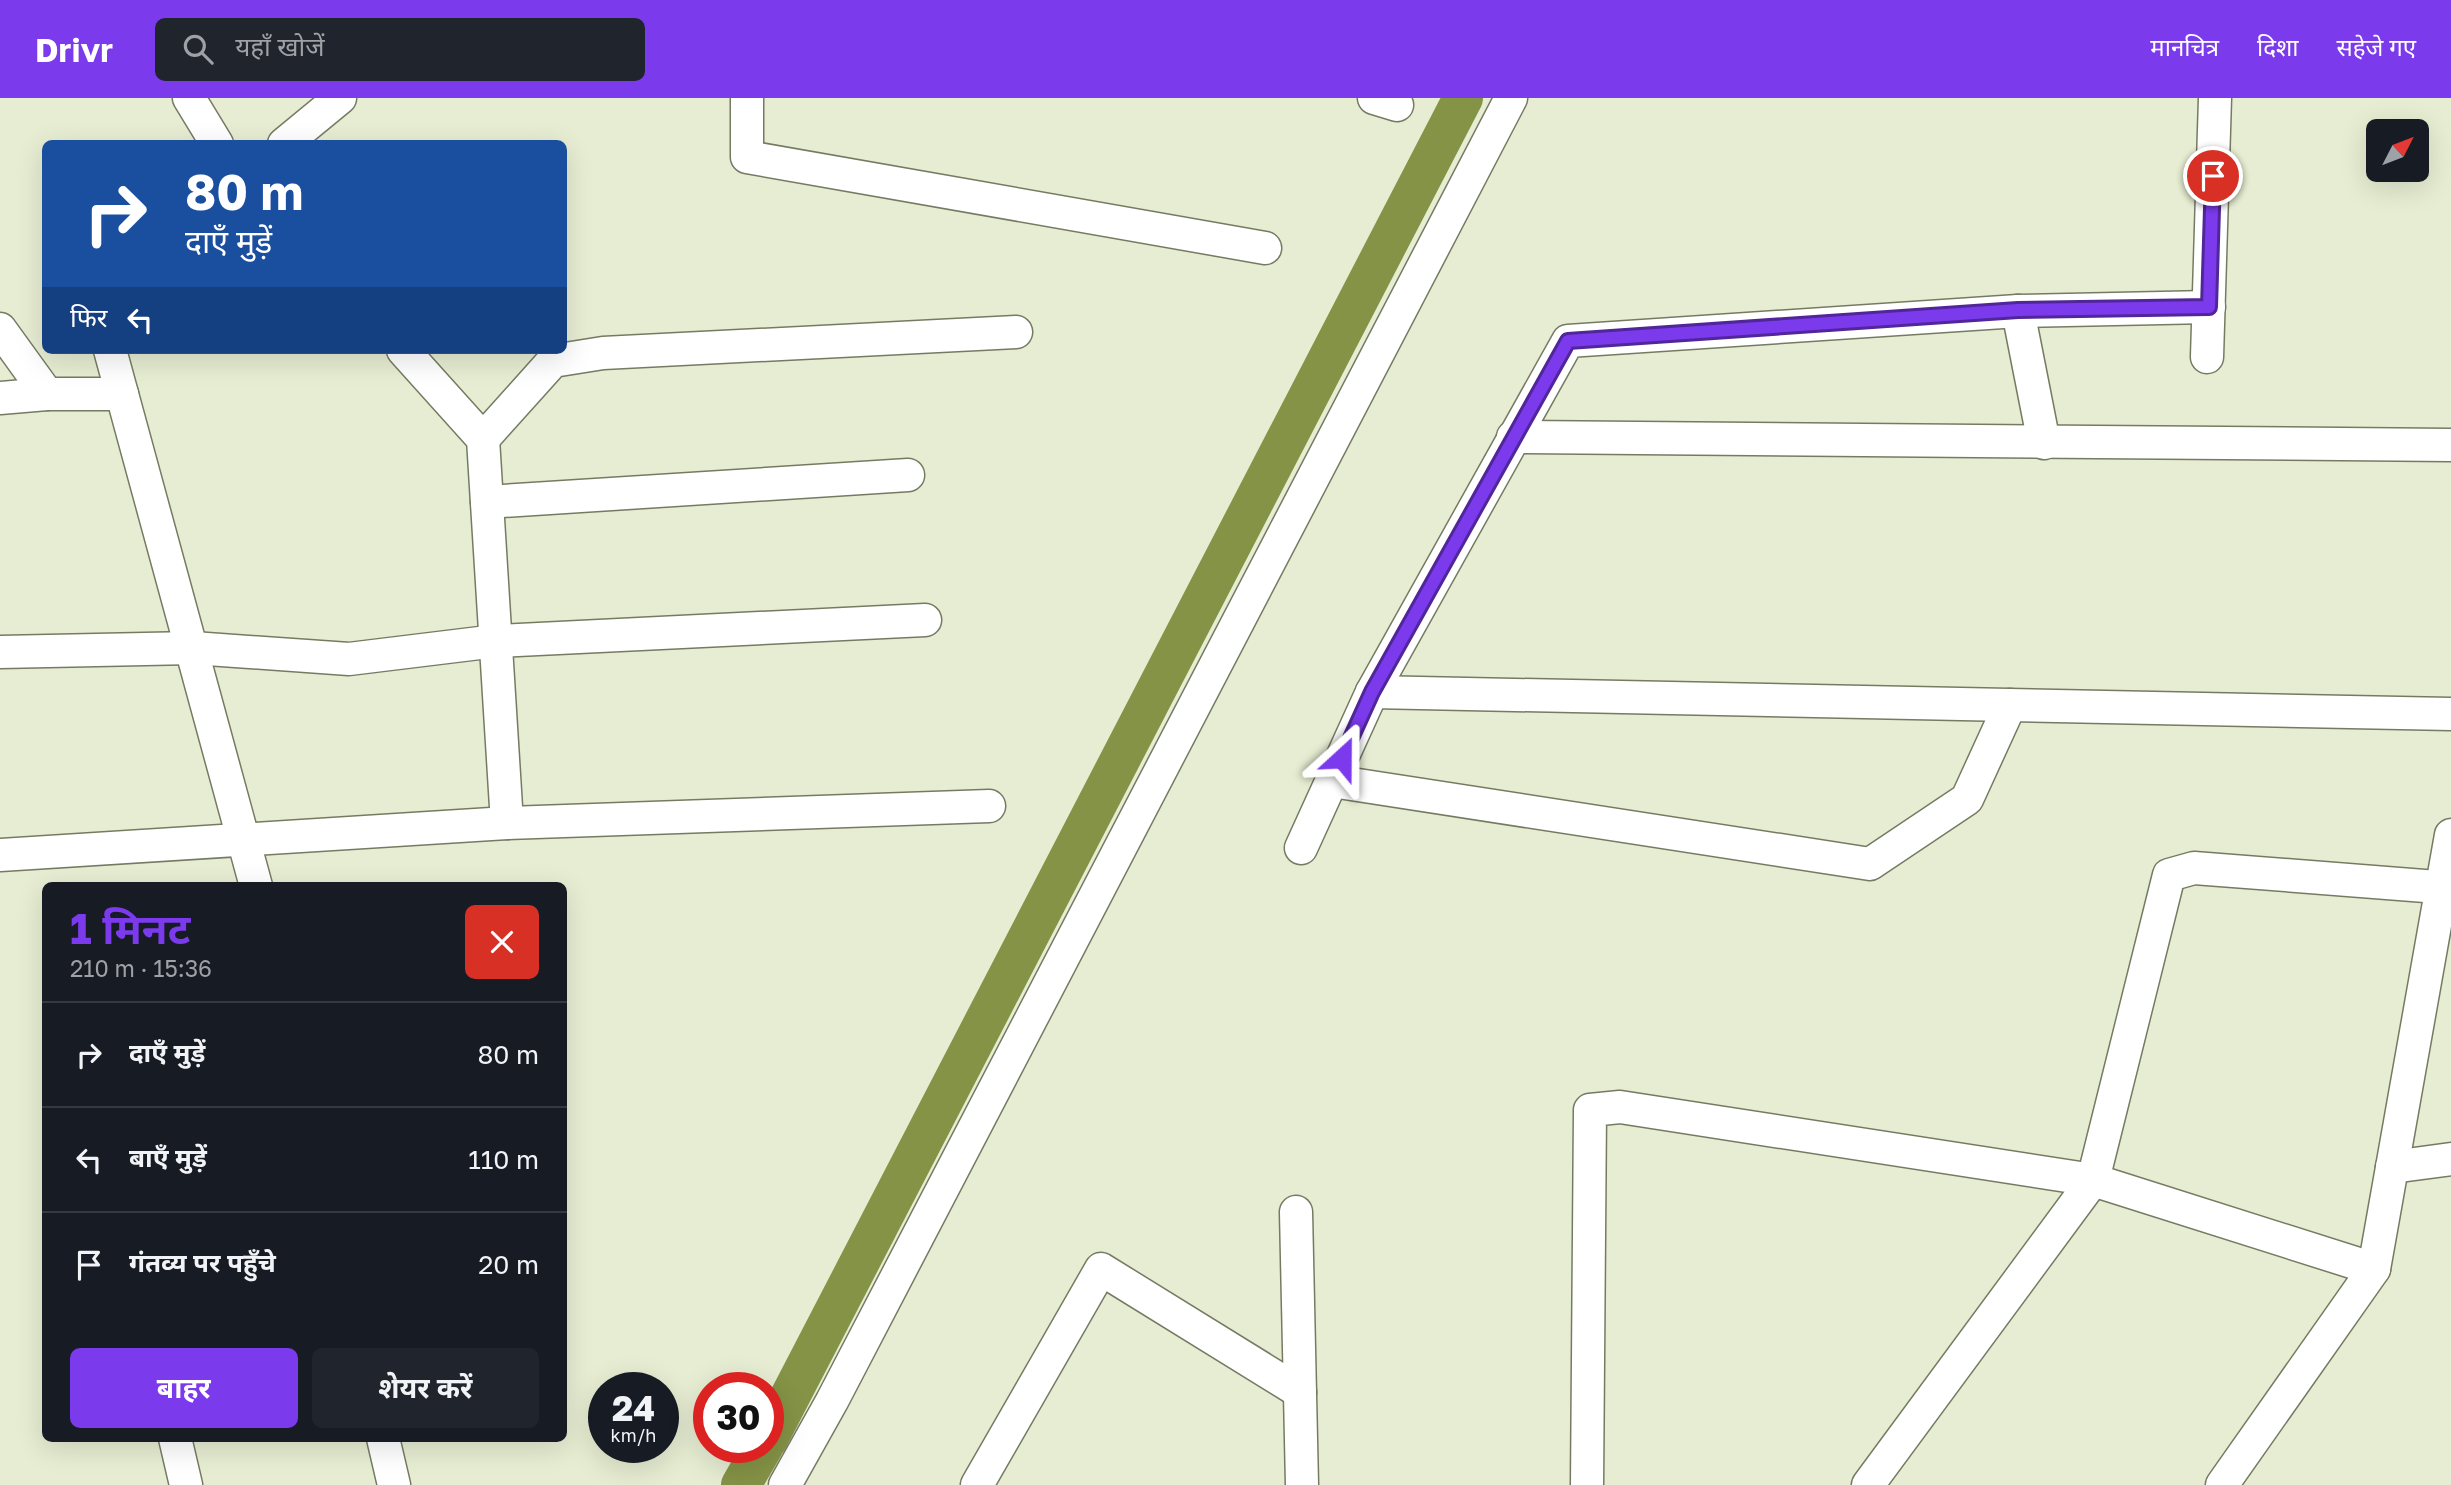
<!DOCTYPE html>
<html lang="hi">
<meta charset="utf-8">
<style>
:root{--surface:#171b24;--page:#20242c;--text:#f1f3f6;--muted:#9ea1a6;--line:#363941;--accent:#7c3aed}
body{margin:0;font-family:"Golos Text","Noto Sans Devanagari",sans-serif;background:var(--page);color:var(--text);height:100vh;display:flex;flex-direction:column;font-size:26px;white-space:nowrap}
*{box-sizing:border-box;margin:0}
p{font-size:23px;color:var(--muted)}
.icon{flex:none;width:38px;height:38px;fill:none;stroke:currentColor;stroke-width:2;stroke-linecap:round;stroke-linejoin:round}
.map{position:relative;flex:1;overflow:hidden}
.side{position:absolute;left:42px;top:784px;width:525px;height:560px;display:flex;flex-direction:column;background:var(--surface);border-radius:10px;box-shadow:0 7px 28px #0002}
.side>*{flex:none}
.guide{position:absolute;left:42px;top:42px;width:525px;height:214px;border-radius:10px;box-shadow:0 7px 28px #0002;background:#1a4fa0;color:#fff;overflow:hidden}
.needle{width:46px;rotate:48deg}
.buttons{position:absolute;left:2366px;top:21px;display:grid;gap:14px}
.buttons a{display:grid;place-items:center;width:63px;height:63px;border-radius:10px;background:var(--surface);box-shadow:0 7px 28px #0002;font-size:35px}
.speed{position:absolute;left:588px;top:1274px;display:flex;gap:14px;font-size:35px;font-weight:700;text-align:center}
.speed>*{display:grid;place-content:center;width:91px;height:91px;border-radius:50%;background:var(--surface);box-shadow:0 7px 28px #0002;line-height:1}
.speed small{font-size:18px;font-weight:400}
.speed .limit{border:10px solid #d22;background:#fff;color:#111}
.pin{position:absolute;display:grid;place-items:center;width:60px;height:60px;color:#fff;margin:-30px;border:4px solid #fff;border-radius:50%;box-shadow:0 2px 7px #0007}
.me{position:absolute;width:77px;margin:-38px;rotate:24deg;stroke-linejoin:round;filter:drop-shadow(0 0 5px #0008)}
.turn{display:flex;align-items:center;gap:24px;height:147px;padding:0 28px;font-size:32px}
.turn .icon{width:91px;height:91px;stroke-width:2.5}
.turn b{display:block;font-size:49px;line-height:60px}
.then{display:flex;align-items:center;height:66px;padding:0 28px;background:#0003;gap:14px;font-size:26px}
.round{display:grid;place-items:center;flex:none;width:74px;height:74px;border-radius:10px;background:var(--page)}
.summary{display:flex;align-items:center;justify-content:space-between;height:119px;padding:0 28px}
h1{font-size:42px;font-weight:700;line-height:52px;color:var(--accent)}
.button{display:flex;gap:14px;margin-top:auto;padding:14px 28px}
.button a{flex:1;height:80px;border-radius:10px;background:var(--accent);color:#fff;font-size:28px;font-weight:700;line-height:80px;text-align:center}
.button a+a{background:var(--page);color:var(--text)}
ul{padding:0;list-style:none}
li{display:flex;align-items:center;gap:21px;height:105px;padding:0 28px;border-top:2px solid var(--line)}
li div{flex:1}
li b{display:block;font-size:26px}
li em{font-style:normal}
header{display:flex;align-items:center;gap:42px;box-sizing:border-box;height:98px;padding:0 35px;background:var(--accent);color:#fff}
header strong{font-size:33px}
nav{display:flex;gap:38px;margin-inline-start:auto;font-size:24px}
.search{width:490px;height:63px;background:var(--page);display:flex;align-items:center;gap:18px;box-sizing:border-box;padding:0 24px;border-radius:10px;color:var(--muted);font-size:26px}
.map>svg:first-child{display:block}
.lines{fill:none;stroke-linecap:round;stroke-linejoin:round}
.canal{stroke:#849346;stroke-width:40}
.street-casing{stroke:#757b63;stroke-width:35}
.street{stroke:#fff;stroke-width:32}
.route-casing{stroke:#51269a;stroke-width:18}
.route{stroke:#7c3aed;stroke-width:12}
</style>
<header>
<strong>Drivr</strong>
<div class="search"><svg class="icon" aria-label="search" viewBox="0 0 24 24"><circle cx="10" cy="10" r="6"/><path d="M15 15l6 6"/></svg>यहाँ खोजें</div>
<nav><a>मानचित्र</a><a>दिशा</a><a>सहेजे गए</a></nav>
</header>
<div class="map">
<svg width="2451" height="1387" viewBox="0 0 2451 1387">
<rect width="100%" height="100%" fill="#e6edd2"/>
<g class="lines">
<!-- canal -->
<g class="canal">
<polyline points="768,1341 1463,0"/>
<polyline points="741,1387 763,1349"/>
</g>
<defs>
<g id="street">
<polyline points="189,0 217,46"/>
<polyline points="747,0 747,59 1265,150"/>
<polyline points="1374,0 1397,7"/>
<polyline points="284,46 340,0"/>
<polyline points="2018,213 2044,345"/>
<polyline points="0,231 47,296 122,296"/>
<polyline points="110,252 256,788"/>
<polyline points="403,252 483,341 507,725"/>
<polyline points="2207,259 2215,0"/>
<polyline points="0,300 47,296"/>
<polyline points="1513,339 2451,347"/>
<polyline points="483,341 553,263 603,255 1016,234"/>
<polyline points="487,404 908,377"/>
<polyline points="0,554 193,550 349,561 496,543 925,522"/>
<polyline points="1372,594 2451,616"/>
<polyline points="1332,683 1870,766 1967,701 2010,607"/>
<polyline points="1301,750 1372,594 1568,243 2018,213 2209,209"/>
<polyline points="0,757 507,725 989,708"/>
<polyline points="2392,1069 2451,1061"/>
<polyline points="1296,1114 1302,1387"/>
<polyline points="175,1340 186,1387"/>
<polyline points="383,1340 394,1387"/>
<polyline points="785,1387 832,1303 1511,0"/>
<polyline points="977,1387 1101,1171 1300,1294"/>
<polyline points="1587,1387 1590,1012 1620,1009 2093,1082 2374,1171"/>
<polyline points="1868,1387 2093,1082 2169,777 2194,770 2451,790"/>
<polyline points="2222,1387 2374,1171 2451,737"/>
</g>
</defs>
<!-- street casing -->
<use href="#street" class="street-casing"/>
<!-- street -->
<use href="#street" class="street"/>
</g>
<g class="lines">
<defs>
<polyline id="route" points="1342,660 1372,594 1568,243 2018,212 2209,209 2213,78"/>
</defs>
<!-- route casing -->
<use href="#route" class="route-casing"/>
<!-- route -->
<use href="#route" class="route"/>
</g>
</svg>
<div class="buttons">
<a><svg class="needle" viewBox="-14 -14 28 28"><path d="M0-13l5 13h-10z" fill="#e53935"/><path d="M0 13l5-13h-10z" fill="#9ea1a6"/></svg></a>
</div>
<div class="speed"><div>24<small>km/h</small></div><div class="limit">30</div></div>
<div class="pin" style="left:2213px;top:78px;background:#d93025"><svg class="icon" aria-label="arrive" viewBox="0 0 24 24"><path d="M6 21V4h12l-3 4 3 4H6"/></svg></div>
<svg class="me" style="left:1342px;top:660px" viewBox="-20 -20 40 40"><path d="M0-17L14 15 0 8-14 15z" fill="#7c3aed" stroke="#fff" stroke-width="4"/></svg>
<div class="guide">
<div class="turn"><svg class="icon" aria-label="right" viewBox="0 0 24 24"><path d="M7 20v-9h11M14 6l5 5-5 5"/></svg><div><b>80 m</b>दाएँ मुड़ें</div></div>
<div class="then">फिर<svg class="icon" aria-label="left" viewBox="0 0 24 24"><path d="M17 20v-9H6M10 6l-5 5 5 5"/></svg></div>
</div>
<section class="side">
<div class="summary"><div><h1>1 मिनट</h1><p>210 m · 15:36</p></div><a class="round" style="background:#d93025;color:#fff"><svg class="icon" aria-label="close" viewBox="0 0 24 24"><path d="M6 6l12 12M18 6L6 18"/></svg></a></div>
<ul>
<li><svg class="icon" aria-label="right" viewBox="0 0 24 24"><path d="M7 20v-9h11M14 6l5 5-5 5"/></svg><div><b>दाएँ मुड़ें</b></div><em>80 m</em></li>
<li><svg class="icon" aria-label="left" viewBox="0 0 24 24"><path d="M17 20v-9H6M10 6l-5 5 5 5"/></svg><div><b>बाएँ मुड़ें</b></div><em>110 m</em></li>
<li><svg class="icon" aria-label="arrive" viewBox="0 0 24 24"><path d="M6 21V4h12l-3 4 3 4H6"/></svg><div><b>गंतव्य पर पहुँचे</b></div><em>20 m</em></li>
</ul>
<div class="button"><a>बाहर</a><a>शेयर करें</a></div>
</section>
</div>
